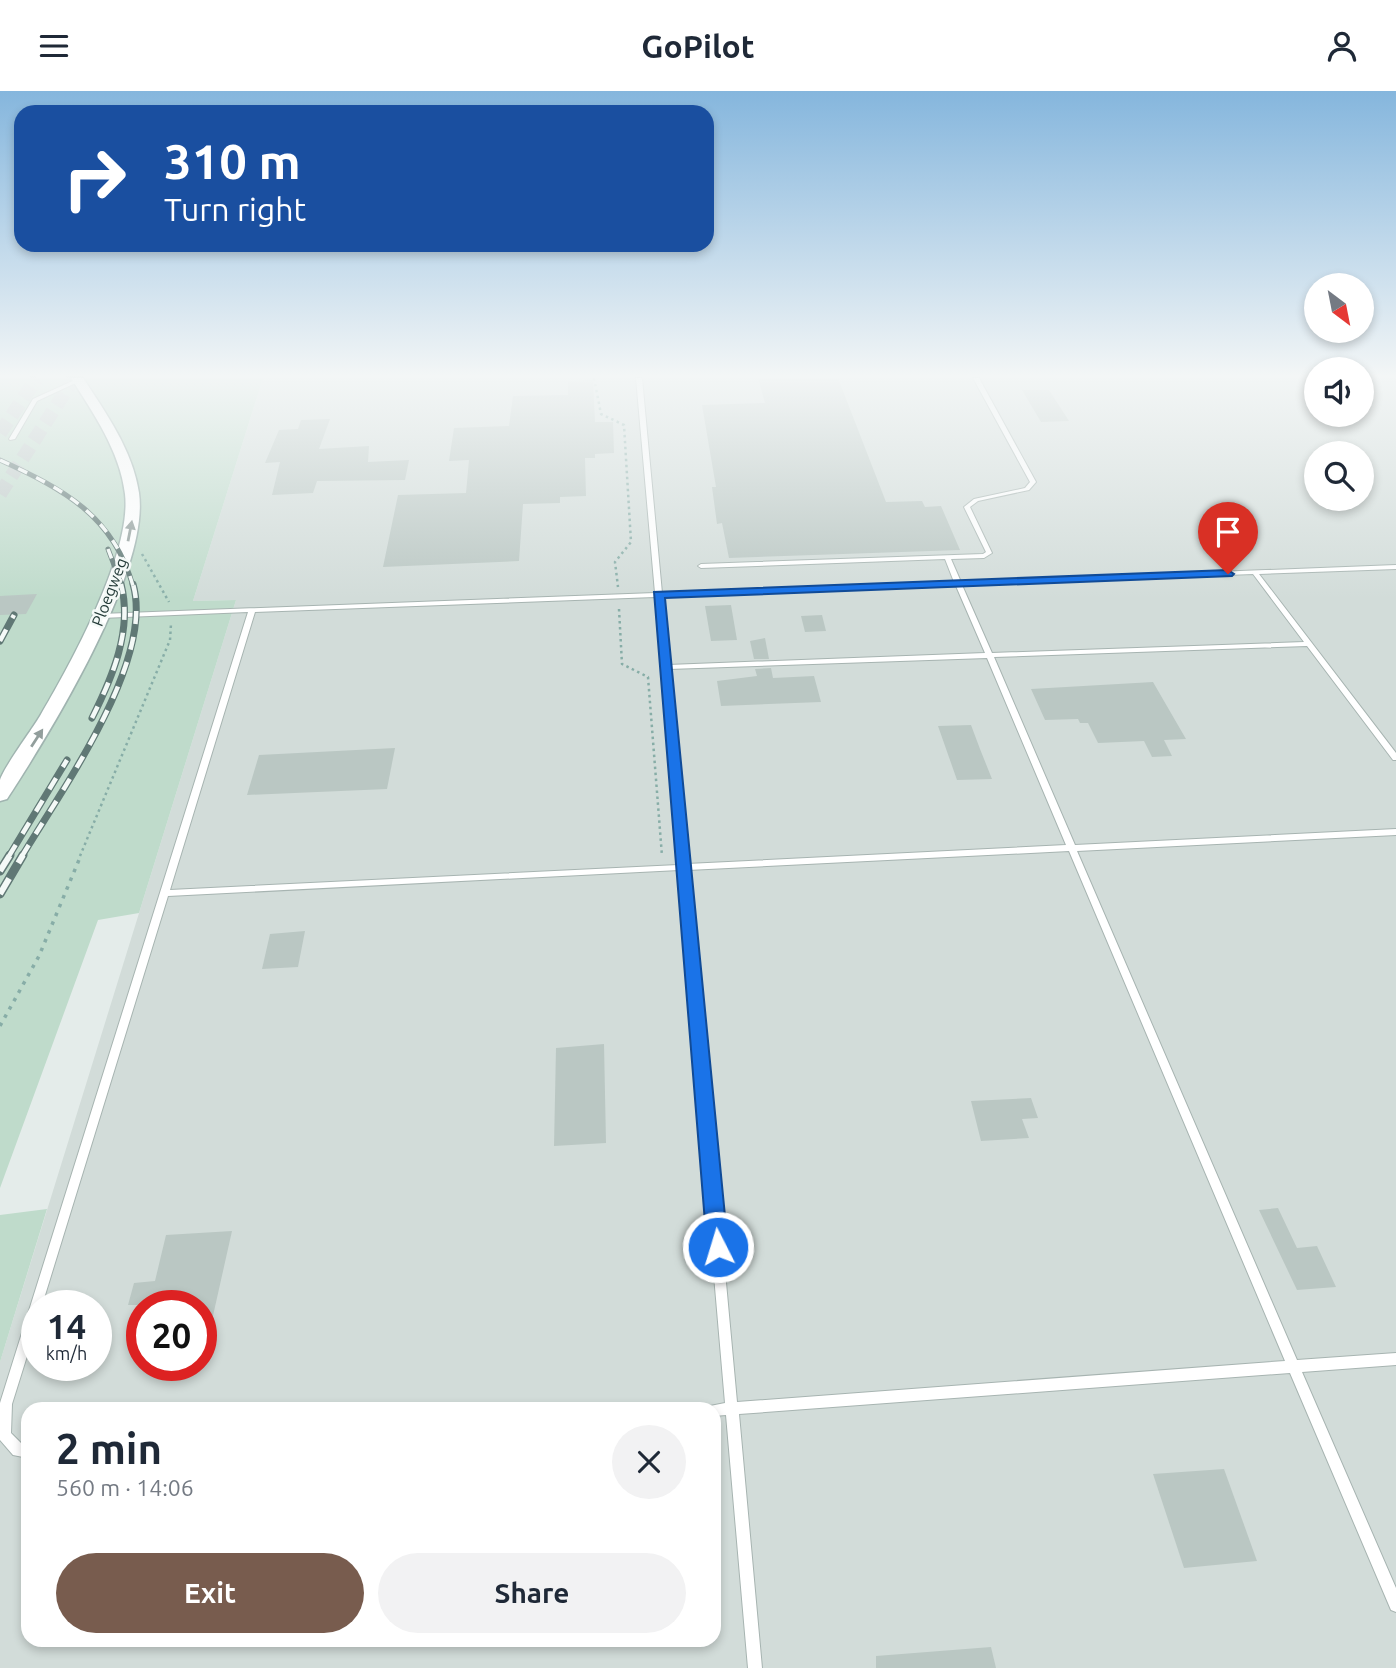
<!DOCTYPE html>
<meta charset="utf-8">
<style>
:root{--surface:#fff;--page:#f2f2f3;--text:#1f2937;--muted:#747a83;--accent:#785c4e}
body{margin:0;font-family:Ubuntu,sans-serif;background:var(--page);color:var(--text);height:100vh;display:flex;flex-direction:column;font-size:26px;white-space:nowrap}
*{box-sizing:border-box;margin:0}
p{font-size:23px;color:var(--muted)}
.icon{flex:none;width:38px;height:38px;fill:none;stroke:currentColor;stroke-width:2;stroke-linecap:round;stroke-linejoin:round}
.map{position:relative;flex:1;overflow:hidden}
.drawer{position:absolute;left:21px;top:1311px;width:700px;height:245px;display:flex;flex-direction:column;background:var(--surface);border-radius:21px;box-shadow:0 4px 10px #0003}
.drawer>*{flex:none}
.top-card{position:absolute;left:14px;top:14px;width:700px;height:147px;border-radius:21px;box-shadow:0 4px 10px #0003;background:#1a4fa0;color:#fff;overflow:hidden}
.needle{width:46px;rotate:148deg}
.buttons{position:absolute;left:1304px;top:182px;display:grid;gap:14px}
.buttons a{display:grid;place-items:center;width:70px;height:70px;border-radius:50%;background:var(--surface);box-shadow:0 4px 10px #0003;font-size:35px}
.speed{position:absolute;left:21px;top:1199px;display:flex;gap:14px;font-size:35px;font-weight:700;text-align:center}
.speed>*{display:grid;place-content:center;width:91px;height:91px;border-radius:50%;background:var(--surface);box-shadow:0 4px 10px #0003;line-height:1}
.speed small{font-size:18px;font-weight:400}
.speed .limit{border:10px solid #d22;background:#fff;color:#111}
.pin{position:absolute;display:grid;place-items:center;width:60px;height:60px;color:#fff;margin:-72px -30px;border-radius:50% 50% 50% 0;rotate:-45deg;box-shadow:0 0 7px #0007}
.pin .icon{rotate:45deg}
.me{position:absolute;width:77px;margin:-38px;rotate:355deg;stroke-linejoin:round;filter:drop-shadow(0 0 5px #0008)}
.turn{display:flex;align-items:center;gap:24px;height:147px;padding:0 35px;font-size:32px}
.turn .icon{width:91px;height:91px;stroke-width:2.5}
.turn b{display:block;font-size:49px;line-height:60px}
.round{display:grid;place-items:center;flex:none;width:74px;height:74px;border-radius:37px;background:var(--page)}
.summary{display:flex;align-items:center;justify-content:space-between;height:119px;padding:0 35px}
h1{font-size:42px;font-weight:600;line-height:52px}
.cta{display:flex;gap:14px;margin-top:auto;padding:14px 35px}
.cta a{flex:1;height:80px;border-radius:42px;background:var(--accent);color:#fff;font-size:28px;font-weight:600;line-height:80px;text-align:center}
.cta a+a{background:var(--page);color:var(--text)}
header{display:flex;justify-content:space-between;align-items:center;height:91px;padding:0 35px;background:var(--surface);font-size:32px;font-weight:600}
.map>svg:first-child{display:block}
.built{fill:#d2dcd9;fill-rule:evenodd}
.green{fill:#bfdbcb}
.building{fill:#bac7c3}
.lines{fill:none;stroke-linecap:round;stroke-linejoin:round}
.highway-tunnel{stroke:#bec9c7;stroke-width:14;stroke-dasharray:14 7;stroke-linecap:butt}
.lane-casing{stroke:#a7b4b1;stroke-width:2}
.secondary-casing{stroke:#a0b4b0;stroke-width:3}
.path-far1{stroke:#87ada7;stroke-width:2.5;stroke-dasharray:2.5 3.5;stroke-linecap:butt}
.path{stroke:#87ada7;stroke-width:3.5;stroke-dasharray:3.5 6;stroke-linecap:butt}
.lane{fill:#fff;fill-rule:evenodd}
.secondary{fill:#fff;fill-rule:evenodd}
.rail-far2-casing{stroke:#607875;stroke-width:5}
.rail-far1-casing{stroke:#607875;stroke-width:7}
.rail-casing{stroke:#607875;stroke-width:9}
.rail-far2{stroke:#f4f9f7;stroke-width:3.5;stroke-dasharray:10;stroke-linecap:butt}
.rail-far1{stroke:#f4f9f7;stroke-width:4.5;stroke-dasharray:13;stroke-linecap:butt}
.rail{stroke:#f4f9f7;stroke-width:6;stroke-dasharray:18;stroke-linecap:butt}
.oneway{fill:#929e9c}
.route{fill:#1a73e8;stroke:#114b97;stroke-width:2}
.labels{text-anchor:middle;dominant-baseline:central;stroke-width:5;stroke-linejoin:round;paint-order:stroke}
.far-street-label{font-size:16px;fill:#253c39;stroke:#f4f9f7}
</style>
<header><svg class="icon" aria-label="menu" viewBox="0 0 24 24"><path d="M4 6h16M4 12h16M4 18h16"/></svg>GoPilot<svg class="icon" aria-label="person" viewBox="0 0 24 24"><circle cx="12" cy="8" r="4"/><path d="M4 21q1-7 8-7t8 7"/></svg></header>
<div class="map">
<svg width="1396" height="1577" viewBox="0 0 1396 1577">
<rect width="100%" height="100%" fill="#e4ecea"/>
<!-- built -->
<path class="built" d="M263 287H1316V324H1362V287H1396V1577H0V1271L236 509 193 510ZM1316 362H1362V408H1316ZM37 1214H96V1274H37ZM142 1214H201V1274H142ZM28 1318H714V1549H28Z"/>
<!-- green -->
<g class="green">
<polygon points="0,287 263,287 193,510 236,509 139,822 98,829 0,1097"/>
<polygon points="47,1118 0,1271 0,1124"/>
</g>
<!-- building -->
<g class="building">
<polygon points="758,287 838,287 886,411 922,410 925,416 941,415 960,459 729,467 722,432 717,433 712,396 716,396 702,314 765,312"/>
<polygon points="593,289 595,331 613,331 614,362 595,363 595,367 585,367 586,405 560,406 560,412 523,413 519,470 383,476 398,404 466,402 469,369 449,370 454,337 509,335 513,305 568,304 568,290"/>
<polygon points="1022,299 1049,299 1069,330 1041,331"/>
<polygon points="330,328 319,358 369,355 368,371 409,369 405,389 317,390 313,402 272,404 280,371 265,372 279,339 298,338 301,329"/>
<polygon points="37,503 26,523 0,524 0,505"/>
<polygon points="731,514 737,549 711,550 705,515"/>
<polygon points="822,524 826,540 805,541 801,525"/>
<polygon points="765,547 769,568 754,568 750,550"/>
<polygon points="771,577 773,587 814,585 821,611 721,615 717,590 757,585 755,578"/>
<polygon points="1153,591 1186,648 1164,649 1172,665 1152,666 1144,650 1098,652 1088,632 1080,632 1078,628 1045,629 1031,598"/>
<polygon points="971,634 980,658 992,688 957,689 938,635"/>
<polygon points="395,657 387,698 247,704 259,664"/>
<polygon points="305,840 298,876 262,878 270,843"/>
<polygon points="604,953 606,1052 554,1055 556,957"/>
<polygon points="1031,1007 1038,1027 1022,1028 1029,1047 981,1050 971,1010"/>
<polygon points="1278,1117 1297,1157 1317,1155 1336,1196 1297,1199 1259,1119"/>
<polygon points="232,1140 208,1247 201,1246 201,1214 128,1214 134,1192 155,1190 166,1144"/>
<polygon points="1224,1378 1257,1470 1184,1477 1153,1383"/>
<polygon points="991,1556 996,1577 876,1577 876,1565"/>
</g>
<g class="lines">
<!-- highway-tunnel -->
<g class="highway-tunnel">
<polyline points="0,342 37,287"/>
<polyline points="0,403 74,287"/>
</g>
<defs>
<g id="lane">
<path d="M636 287H642L662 502 954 491 945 468 701 477 698 475 701 473 983 463 986 461 964 416 974 408 1025 397 1030 391 973 287H979L1036 391 1029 399 978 410 970 416 992 462 984 467 951 468 961 491 1396 474V478L1259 483 1396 662V669H1393L1307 555 994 566 1075 754 1396 738V744L1077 760 1297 1269 1396 1262V1274L1302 1281 1396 1497V1521L1391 1519 1290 1282 739 1323 762 1577H748L726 1324 714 1325V1318H708L710 1315 725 1312 679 779 168 805 42 1214H37V1233L12 1313 11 1342 22 1353 28 1355V1367L13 1364 0 1349V1312L248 521 101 527 98 525 101 523 655 502ZM1253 483 1304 551 992 562 962 494ZM956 495 985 562 668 574 662 506ZM655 506 678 774 170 799 255 521ZM987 567 1066 754 687 773 669 578ZM1069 760 1285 1270 737 1311 688 779Z"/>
<polygon points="77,288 82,289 37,310 15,348 10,349 9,348 33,308"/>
</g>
<path id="secondary" d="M71 287H83C106 322 133 360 139 402 150 480 50 642 7 708L0 710C0 704 0 695 0 689 4 676 31 640 40 625 70 574 132 462 125 403 120 360 93 322 71 287Z"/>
</defs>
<!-- lane casing -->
<use href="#lane" class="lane-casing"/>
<!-- secondary casing -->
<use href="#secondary" class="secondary-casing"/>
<!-- path-far1 -->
<g class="path-far1">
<polyline points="594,287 601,323 624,334 631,451 615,471 618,496"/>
<polyline points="142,463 169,511"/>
<polyline points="619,518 622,573 648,586 662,765"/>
<polyline points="80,765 170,549 171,533"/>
</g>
<!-- path -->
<polyline class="path" points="0,935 39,865 81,764"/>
<!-- lane -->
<use href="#lane" class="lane"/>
<!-- secondary -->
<use href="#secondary" class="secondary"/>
<defs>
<g id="rail-far2">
<path d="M0 369C63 398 113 424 133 495"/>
<polyline points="108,458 122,495"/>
</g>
<g id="rail-far1">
<polyline points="0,550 14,524"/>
<path d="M92 627C112 587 133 539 121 493"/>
<polyline points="9,765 67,669"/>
<path d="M22 765C61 700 155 570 133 493"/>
</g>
<g id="rail">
<polyline points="0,780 10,764"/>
<polyline points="0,803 23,764"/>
</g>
</defs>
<!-- rail-far2 casing -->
<use href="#rail-far2" class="rail-far2-casing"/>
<!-- rail-far1 casing -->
<use href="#rail-far1" class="rail-far1-casing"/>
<!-- rail casing -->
<use href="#rail" class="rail-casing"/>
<!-- rail-far2 -->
<use href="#rail-far2" class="rail-far2"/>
<!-- rail-far1 -->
<use href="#rail-far1" class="rail-far1"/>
<!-- rail -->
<use href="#rail" class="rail"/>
</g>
<!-- one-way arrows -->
<defs><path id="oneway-solid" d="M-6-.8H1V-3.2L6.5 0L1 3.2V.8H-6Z" transform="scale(1.75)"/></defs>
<g class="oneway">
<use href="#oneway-solid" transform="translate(130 440) rotate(-79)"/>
<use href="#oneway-solid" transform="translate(37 647) rotate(-57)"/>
</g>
<!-- sky -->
<linearGradient id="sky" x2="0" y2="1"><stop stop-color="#85b6dd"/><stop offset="0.56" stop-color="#f3f6f6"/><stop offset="1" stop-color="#f3f6f6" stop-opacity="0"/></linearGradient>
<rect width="1396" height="508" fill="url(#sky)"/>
<!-- route -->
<polygon class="route" points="1228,479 1234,483 1232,485 665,507 728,1156 725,1162 718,1165 710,1162 707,1156 654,501"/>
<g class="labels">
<!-- far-street labels -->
<g class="far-street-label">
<text transform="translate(109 501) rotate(-69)">Ploegweg</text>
</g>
</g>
</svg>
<div class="buttons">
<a><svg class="needle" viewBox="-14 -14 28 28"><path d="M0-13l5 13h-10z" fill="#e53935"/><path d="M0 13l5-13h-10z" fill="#747a83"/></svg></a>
<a><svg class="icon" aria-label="sound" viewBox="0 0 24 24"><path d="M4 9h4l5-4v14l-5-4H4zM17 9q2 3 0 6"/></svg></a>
<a><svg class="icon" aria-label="search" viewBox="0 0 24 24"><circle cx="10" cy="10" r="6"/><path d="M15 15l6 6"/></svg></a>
</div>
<div class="speed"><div>14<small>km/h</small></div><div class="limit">20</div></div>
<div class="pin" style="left:1228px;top:483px;background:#d93025"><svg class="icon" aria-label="arrive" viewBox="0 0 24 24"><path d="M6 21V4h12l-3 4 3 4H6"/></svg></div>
<svg class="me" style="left:718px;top:1156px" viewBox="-20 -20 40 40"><circle r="17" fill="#1a73e8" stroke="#fff" stroke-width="3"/><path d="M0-11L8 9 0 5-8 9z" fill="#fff"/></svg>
<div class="top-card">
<div class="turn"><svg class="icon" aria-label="right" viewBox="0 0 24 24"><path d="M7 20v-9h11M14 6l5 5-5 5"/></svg><div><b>310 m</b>Turn right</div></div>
</div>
<section class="drawer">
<div class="summary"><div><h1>2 min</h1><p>560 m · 14:06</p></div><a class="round"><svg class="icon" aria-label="close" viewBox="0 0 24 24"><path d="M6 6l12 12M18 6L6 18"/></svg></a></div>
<div class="cta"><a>Exit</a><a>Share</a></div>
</section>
</div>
